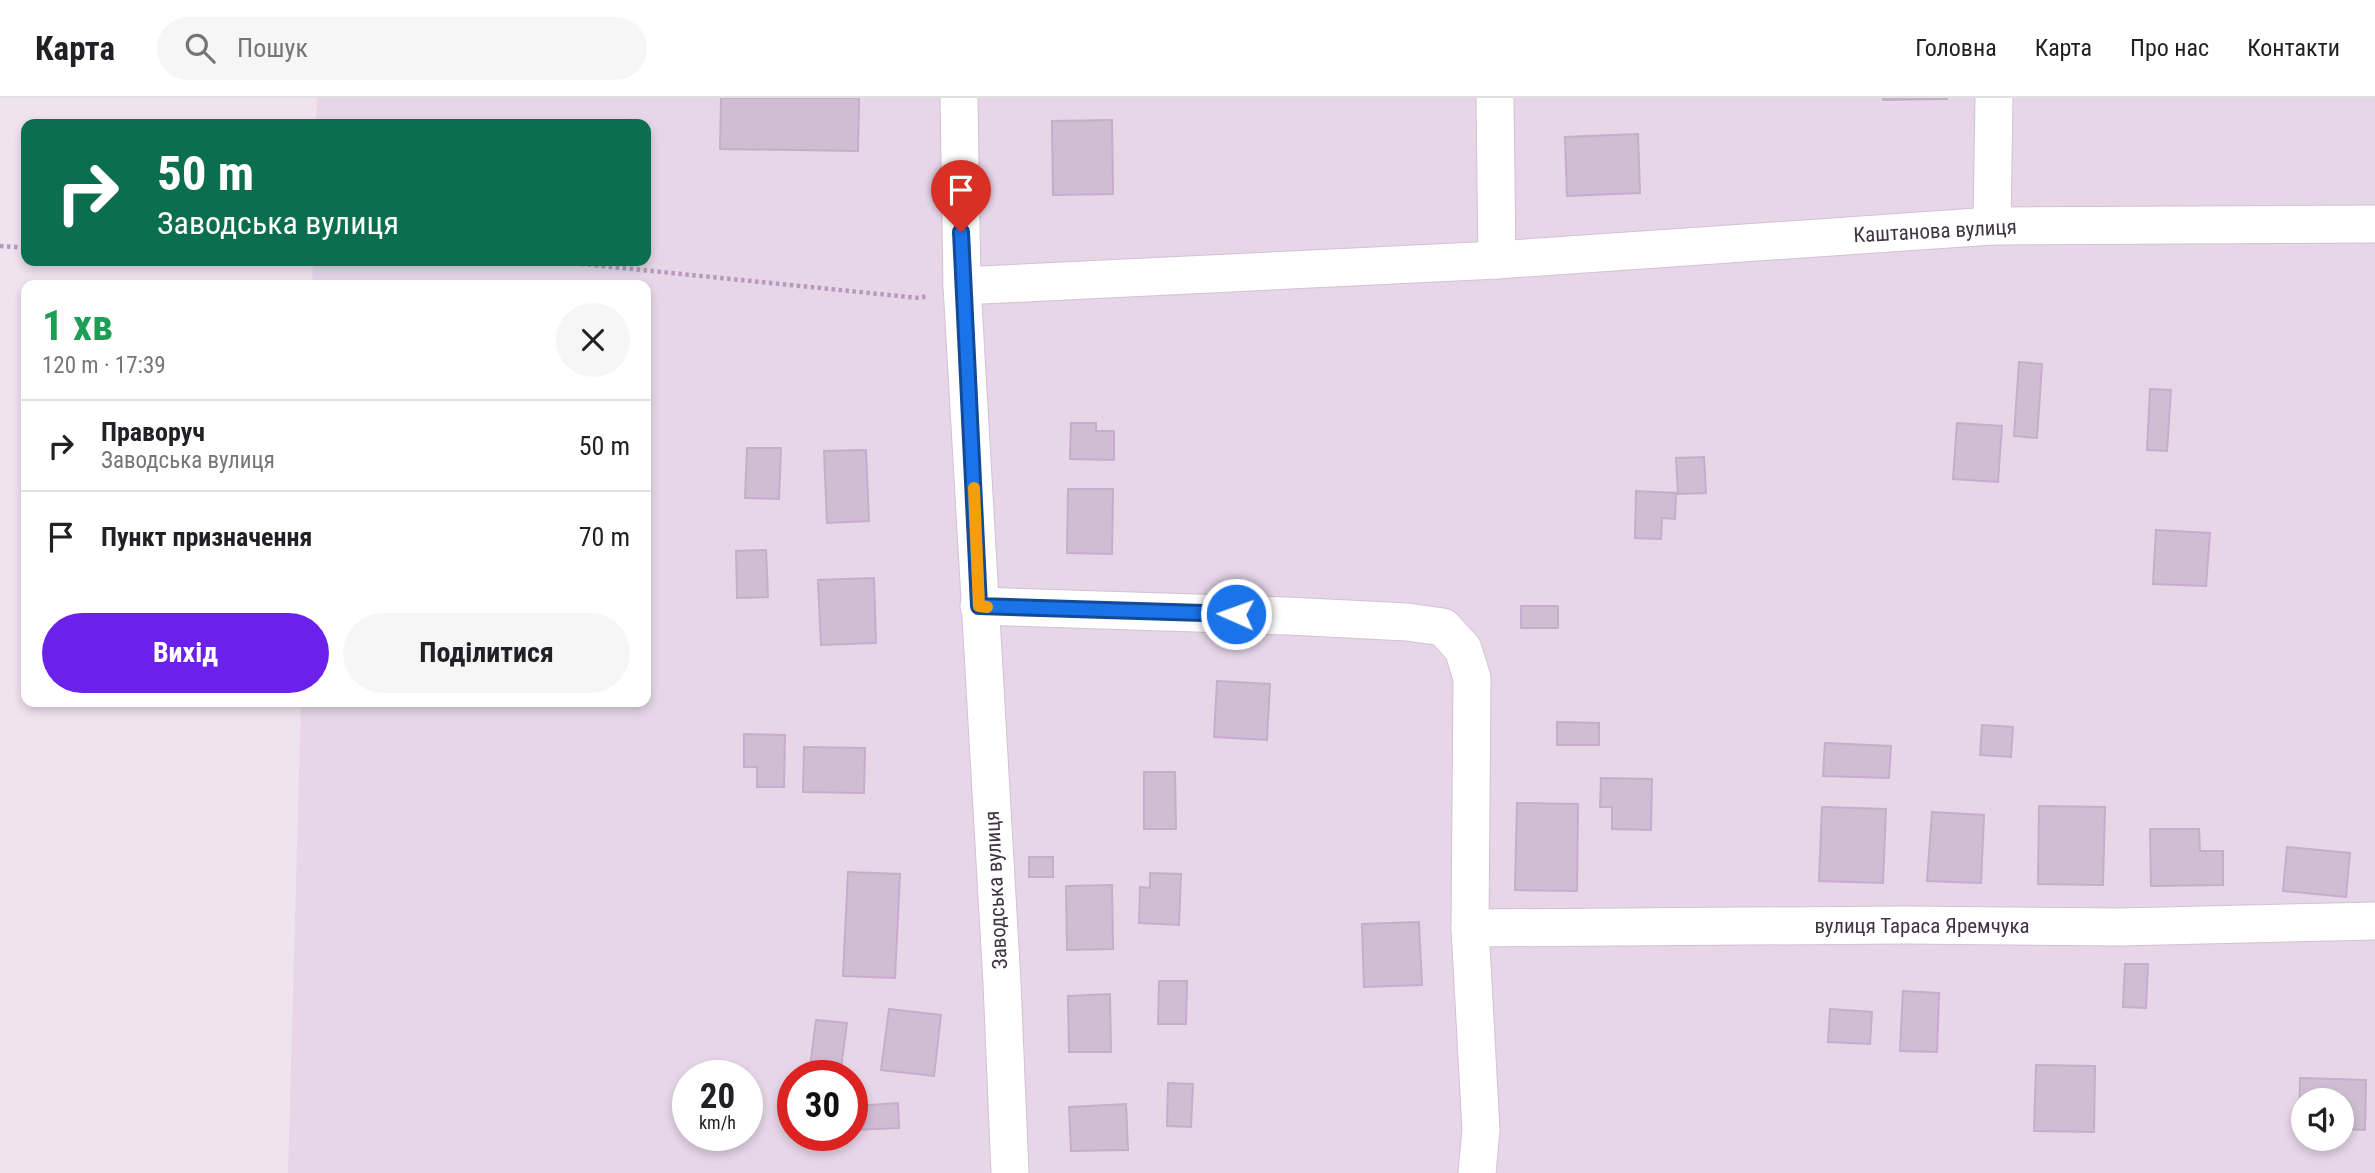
<!DOCTYPE html>
<html lang="uk">
<meta charset="utf-8">
<style>
:root{--surface:#fff;--page:#f6f6f6;--text:#202124;--muted:#757577;--line:#e0e0e0;--accent:#6c20eb}
body{margin:0;font-family:"Roboto Condensed",sans-serif;background:var(--page);color:var(--text);height:100vh;display:flex;flex-direction:column;font-size:26px;white-space:nowrap}
*{box-sizing:border-box;margin:0}
p{font-size:23px;color:var(--muted)}
.icon{flex:none;width:38px;height:38px;fill:none;stroke:currentColor;stroke-width:2;stroke-linecap:round;stroke-linejoin:round}
.map{position:relative;flex:1;overflow:hidden}
.details{position:absolute;left:21px;top:182px;width:630px;height:427px;display:flex;flex-direction:column;background:var(--surface);border-radius:14px;box-shadow:0 4px 10px #0003}
.details>*{flex:none}
.guide{position:absolute;left:21px;top:21px;width:630px;height:147px;border-radius:14px;box-shadow:0 4px 10px #0003;background:#0b6e4f;color:#fff;overflow:hidden}
.controls{position:absolute;left:2291px;top:990px;display:grid;gap:14px}
.controls a{display:grid;place-items:center;width:63px;height:63px;border-radius:50%;background:var(--surface);box-shadow:0 4px 10px #0003;font-size:35px}
.speed{position:absolute;left:672px;top:962px;display:flex;gap:14px;font-size:35px;font-weight:700;text-align:center}
.speed>*{display:grid;place-content:center;width:91px;height:91px;border-radius:50%;background:var(--surface);box-shadow:0 4px 10px #0003;line-height:1}
.speed small{font-size:18px;font-weight:400}
.speed .limit{border:10px solid #d22;background:#fff;color:#111}
.pin{position:absolute;display:grid;place-items:center;width:60px;height:60px;color:#fff;margin:-72px -30px;border-radius:50% 50% 50% 0;rotate:-45deg;box-shadow:0 0 7px #0007}
.pin .icon{rotate:45deg}
.me{position:absolute;width:77px;margin:-38px;rotate:272deg;stroke-linejoin:round;filter:drop-shadow(0 0 5px #0008)}
.turn{display:flex;align-items:center;gap:24px;height:147px;padding:0 21px;font-size:32px}
.turn .icon{width:91px;height:91px;stroke-width:2.5}
.turn b{display:block;font-size:49px;line-height:60px}
.round{display:grid;place-items:center;flex:none;width:74px;height:74px;border-radius:37px;background:var(--page)}
.summary{display:flex;align-items:center;justify-content:space-between;height:119px;padding:0 21px}
h1{font-size:42px;font-weight:700;line-height:52px;color:#1e9e55}
.action{display:flex;gap:14px;margin-top:auto;padding:14px 21px}
.action a{flex:1;height:80px;border-radius:42px;background:var(--accent);color:#fff;font-size:28px;font-weight:700;line-height:80px;text-align:center}
.action a+a{background:var(--page);color:var(--text)}
ul{padding:0;list-style:none}
li{display:flex;align-items:center;gap:21px;height:91px;padding:0 21px;border-top:2px solid var(--line)}
li div{flex:1}
li b{display:block;font-size:26px}
li em{font-style:normal}
header{display:flex;align-items:center;gap:42px;box-sizing:border-box;height:98px;padding:0 35px;background:var(--surface);border-bottom:2px solid var(--line)}
header strong{font-size:33px}
nav{display:flex;gap:38px;margin-inline-start:auto;font-size:24px}
.search{width:490px;height:63px;background:var(--page);display:flex;align-items:center;gap:18px;box-sizing:border-box;padding:0 24px;border-radius:38px;color:var(--muted);font-size:26px}
.map>svg:first-child{display:block}
.residential{fill:#e6d6e8;fill-rule:evenodd}
.building{fill:#d0bdd4;stroke:#c6adcb;stroke-width:2}
.lines{fill:none;stroke-linecap:round;stroke-linejoin:round}
.street-casing{stroke:#d3c1d6;stroke-width:39}
.path{stroke:#b799bc;stroke-width:4.5;stroke-dasharray:3.5 3.5;stroke-linecap:butt}
.street{stroke:#fff;stroke-width:37}
.route-casing{stroke:#114b97;stroke-width:18}
.route{stroke:#1a73e8;stroke-width:12}
.slow{stroke:#f59e0b;stroke-width:12}
.labels{text-anchor:middle;dominant-baseline:central;stroke-width:5;stroke-linejoin:round;paint-order:stroke}
.street-label{font-size:21px;fill:#3f3442;stroke:#fff}
</style>
<header>
<strong>Карта</strong>
<div class="search"><svg class="icon" aria-label="search" viewBox="0 0 24 24"><circle cx="10" cy="10" r="6"/><path d="M15 15l6 6"/></svg>Пошук</div>
<nav><a>Головна</a><a>Карта</a><a>Про нас</a><a>Контакти</a></nav>
</header>
<div class="map">
<svg width="2375" height="1075" viewBox="0 0 2375 1075">
<rect width="100%" height="100%" fill="#efe3f0"/>
<!-- residential -->
<path class="residential" d="M317 0H2375V1075H288L301 604H646V187H312L313 163H646V26H316ZM688 978H747V1038H688ZM793 978H852V1038H793ZM2303 1003H2342V1041H2303Z"/>
<!-- building -->
<g class="building">
<polygon points="721,0 859,0 858,53 720,51"/>
<polygon points="1883,0 1947,0 1947,1 1883,2"/>
<polygon points="1112,22 1113,96 1053,97 1052,23"/>
<polygon points="1638,36 1640,95 1567,98 1565,39"/>
<polygon points="2019,264 2042,266 2037,340 2014,338"/>
<polygon points="2150,291 2171,292 2167,353 2147,352"/>
<polygon points="1071,325 1096,325 1096,333 1114,333 1114,362 1070,361"/>
<polygon points="1957,325 2002,328 1998,384 1953,381"/>
<polygon points="747,350 781,350 779,401 745,400"/>
<polygon points="866,352 869,423 827,425 824,353"/>
<polygon points="1704,359 1706,395 1678,396 1676,360"/>
<polygon points="1068,391 1113,391 1112,456 1067,455"/>
<polygon points="1636,393 1676,395 1675,421 1662,420 1661,441 1635,440"/>
<polygon points="2156,432 2210,435 2206,488 2153,486"/>
<polygon points="766,452 768,499 737,500 736,453"/>
<polygon points="874,480 876,545 821,547 818,482"/>
<rect x="1521" y="508" width="37" height="22"/>
<polygon points="1217,583 1270,586 1267,642 1214,639"/>
<polygon points="1557,624 1599,625 1599,647 1557,647"/>
<polygon points="1982,627 2013,629 2011,659 1980,657"/>
<polygon points="744,636 785,637 784,689 757,689 757,669 744,669"/>
<polygon points="1825,645 1891,648 1889,680 1823,678"/>
<polygon points="804,649 865,650 864,695 803,694"/>
<polygon points="1144,674 1175,674 1176,731 1144,731"/>
<polygon points="1601,680 1652,681 1651,732 1612,731 1612,709 1600,709"/>
<polygon points="1517,705 1578,706 1577,793 1515,792"/>
<polygon points="2039,708 2105,709 2103,787 2038,786"/>
<polygon points="1822,709 1886,711 1883,785 1819,783"/>
<polygon points="1932,714 1984,717 1981,785 1927,783"/>
<polygon points="2150,731 2199,731 2200,753 2223,753 2223,787 2151,788"/>
<polygon points="2287,749 2350,755 2346,799 2283,793"/>
<rect x="1029" y="759" width="24" height="20"/>
<polygon points="848,774 900,776 895,880 843,878"/>
<polygon points="1150,775 1181,776 1179,827 1139,825 1140,789 1150,790"/>
<polygon points="1112,787 1113,851 1067,852 1066,788"/>
<polygon points="1419,824 1422,887 1364,889 1362,826"/>
<polygon points="2125,866 2148,866 2146,910 2123,909"/>
<polygon points="1159,883 1187,883 1186,926 1158,926"/>
<polygon points="1903,893 1939,895 1937,954 1900,953"/>
<polygon points="1110,896 1111,954 1069,954 1068,898"/>
<polygon points="889,911 941,917 934,978 881,972"/>
<polygon points="1830,911 1872,914 1870,946 1828,944"/>
<polygon points="816,922 847,925 840,978 809,977"/>
<polygon points="2036,967 2095,968 2094,1034 2034,1033"/>
<polygon points="2300,980 2366,982 2365,1032 2342,1031 2342,1003 2303,1003 2303,1031 2299,1031"/>
<polygon points="1168,985 1193,986 1191,1029 1167,1028"/>
<polygon points="898,1005 899,1030 856,1032 855,1008"/>
<polygon points="1126,1006 1128,1052 1071,1053 1069,1009"/>
</g>
<g class="lines">
<defs>
<g id="street">
<polyline points="959,0 962,188 1002,885 1010,1075"/>
<polyline points="1495,0 1497,162"/>
<polyline points="1992,128 1994,0"/>
<polyline points="962,188 1497,162 1992,128 2375,126"/>
<polyline points="979,508 1288,518 1407,524 1443,529 1463,551 1472,580 1470,830 1481,1032 1477,1075"/>
<polyline points="1470,830 1905,827 2121,829 2375,823"/>
</g>
</defs>
<!-- street casing -->
<use href="#street" class="street-casing"/>
<!-- path -->
<g class="path">
<polyline points="0,148 26,150"/>
<polyline points="553,163 919,200 928,198"/>
</g>
<!-- street -->
<use href="#street" class="street"/>
</g>
<g class="lines">
<defs>
<polyline id="route" points="961,134 979,508 1236,516"/>
</defs>
<!-- route casing -->
<use href="#route" class="route-casing"/>
<!-- route -->
<use href="#route" class="route"/>
<!-- slow -->
<polyline class="slow" points="974,390 979,508 987,509"/>
</g>
<g class="labels">
<!-- street labels -->
<g class="street-label">
<text transform="translate(1935 133) rotate(-3)">Каштанова вулиця</text>
<text transform="translate(996 792) rotate(-93)">Заводська вулиця</text>
<text x="1922" y="828">вулиця Тараса Яремчука</text>
</g>
</g>
</svg>
<div class="controls">
<a><svg class="icon" aria-label="sound" viewBox="0 0 24 24"><path d="M4 9h4l5-4v14l-5-4H4zM17 9q2 3 0 6"/></svg></a>
</div>
<div class="speed"><div>20<small>km/h</small></div><div class="limit">30</div></div>
<div class="pin" style="left:961px;top:134px;background:#d93025"><svg class="icon" aria-label="arrive" viewBox="0 0 24 24"><path d="M6 21V4h12l-3 4 3 4H6"/></svg></div>
<svg class="me" style="left:1236px;top:516px" viewBox="-20 -20 40 40"><circle r="17" fill="#1a73e8" stroke="#fff" stroke-width="3"/><path d="M0-11L8 9 0 5-8 9z" fill="#fff"/></svg>
<div class="guide">
<div class="turn"><svg class="icon" aria-label="right" viewBox="0 0 24 24"><path d="M7 20v-9h11M14 6l5 5-5 5"/></svg><div><b>50 m</b>Заводська вулиця</div></div>
</div>
<section class="details">
<div class="summary"><div><h1>1 хв</h1><p>120 m · 17:39</p></div><a class="round"><svg class="icon" aria-label="close" viewBox="0 0 24 24"><path d="M6 6l12 12M18 6L6 18"/></svg></a></div>
<ul>
<li><svg class="icon" aria-label="right" viewBox="0 0 24 24"><path d="M7 20v-9h11M14 6l5 5-5 5"/></svg><div><b>Праворуч</b><p>Заводська вулиця</p></div><em>50 m</em></li>
<li><svg class="icon" aria-label="arrive" viewBox="0 0 24 24"><path d="M6 21V4h12l-3 4 3 4H6"/></svg><div><b>Пункт призначення</b></div><em>70 m</em></li>
</ul>
<div class="action"><a>Вихід</a><a>Поділитися</a></div>
</section>
</div>
